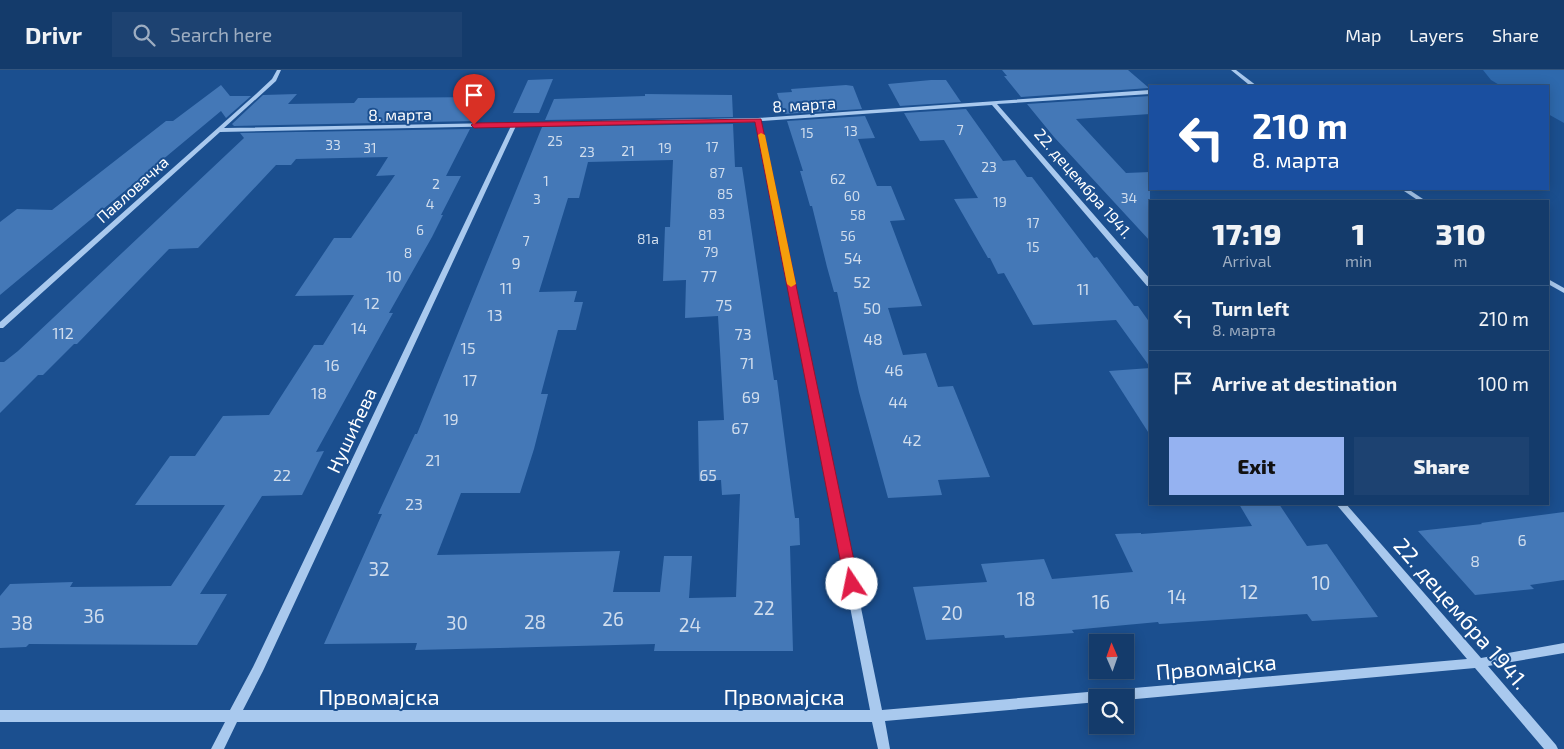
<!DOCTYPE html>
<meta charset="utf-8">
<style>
:root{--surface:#143b6b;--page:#1d4271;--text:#f1f3f6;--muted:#9dadc1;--line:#33557e;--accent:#95b2f1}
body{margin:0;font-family:"Exo 2",sans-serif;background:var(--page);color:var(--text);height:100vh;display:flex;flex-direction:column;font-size:19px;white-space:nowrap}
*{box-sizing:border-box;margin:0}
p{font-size:16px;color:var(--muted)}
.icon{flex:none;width:28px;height:28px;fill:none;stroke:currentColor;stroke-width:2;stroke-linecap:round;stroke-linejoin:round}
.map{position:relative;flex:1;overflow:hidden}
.drawer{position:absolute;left:1149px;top:130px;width:400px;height:305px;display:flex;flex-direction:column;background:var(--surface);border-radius:0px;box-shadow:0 2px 12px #0003,0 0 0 1px var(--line)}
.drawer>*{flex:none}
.top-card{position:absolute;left:1149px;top:15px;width:400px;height:105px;border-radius:0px;box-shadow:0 2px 12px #0003,0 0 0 1px var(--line);background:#1a4fa0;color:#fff;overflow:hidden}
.needle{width:32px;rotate:358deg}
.controls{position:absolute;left:1089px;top:564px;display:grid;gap:10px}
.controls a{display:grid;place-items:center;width:45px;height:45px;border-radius:0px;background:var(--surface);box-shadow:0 2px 12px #0003,0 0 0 1px var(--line);font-size:25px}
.pin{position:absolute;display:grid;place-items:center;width:42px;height:42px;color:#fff;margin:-51px -21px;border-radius:50% 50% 50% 0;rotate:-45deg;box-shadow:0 0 5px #0007}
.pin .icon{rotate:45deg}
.me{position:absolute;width:55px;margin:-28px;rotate:349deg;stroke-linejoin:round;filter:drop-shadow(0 0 4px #0008)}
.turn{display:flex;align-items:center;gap:18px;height:105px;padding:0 20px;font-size:22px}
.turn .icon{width:65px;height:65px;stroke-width:2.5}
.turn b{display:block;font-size:35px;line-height:42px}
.eta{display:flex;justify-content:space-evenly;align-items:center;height:85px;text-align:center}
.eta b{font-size:30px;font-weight:800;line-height:35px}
.action{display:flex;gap:10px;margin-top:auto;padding:10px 20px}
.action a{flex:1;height:58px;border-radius:0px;background:var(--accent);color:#111;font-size:20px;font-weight:800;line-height:58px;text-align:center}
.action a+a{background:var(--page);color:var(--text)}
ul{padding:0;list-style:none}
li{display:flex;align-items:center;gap:15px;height:65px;padding:0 20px;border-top:1px solid var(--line)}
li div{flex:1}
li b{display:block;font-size:19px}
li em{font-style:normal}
header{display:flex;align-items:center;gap:30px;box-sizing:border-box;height:70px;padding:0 25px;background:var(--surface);border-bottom:1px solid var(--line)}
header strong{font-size:24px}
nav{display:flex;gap:28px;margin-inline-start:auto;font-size:18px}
.search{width:350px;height:45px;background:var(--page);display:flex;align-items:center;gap:12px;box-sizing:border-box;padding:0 18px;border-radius:0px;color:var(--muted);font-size:19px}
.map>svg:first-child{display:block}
.green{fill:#2e69ad}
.building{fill:#4478b7;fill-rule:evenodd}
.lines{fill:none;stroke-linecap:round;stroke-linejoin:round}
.minor{fill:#a9c9ee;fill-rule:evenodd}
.route{fill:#e11d48;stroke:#92132f}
.slow{fill:#f59e0b}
.labels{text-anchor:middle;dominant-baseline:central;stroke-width:4;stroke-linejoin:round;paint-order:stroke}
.far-number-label{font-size:14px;fill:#d0dded}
.far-street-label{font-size:16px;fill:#fff;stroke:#1b4f8f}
.number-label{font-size:16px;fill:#d0dded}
.street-label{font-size:19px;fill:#fff;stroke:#1b4f8f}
.near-number-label{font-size:19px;fill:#d0dded}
.near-street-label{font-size:22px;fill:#fff;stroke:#1b4f8f}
</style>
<header>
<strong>Drivr</strong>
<div class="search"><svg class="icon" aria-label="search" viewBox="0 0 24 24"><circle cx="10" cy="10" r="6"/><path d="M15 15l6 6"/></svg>Search here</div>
<nav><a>Map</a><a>Layers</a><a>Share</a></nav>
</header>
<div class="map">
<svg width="1564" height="679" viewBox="0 0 1564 679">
<rect width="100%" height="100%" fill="#1b4f8f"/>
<!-- green -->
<polygon class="green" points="1483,0 1564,0 1564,53 1548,44 1548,16 1501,16 1491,10"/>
<!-- building -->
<g class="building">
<polygon points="1002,0 1128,0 1149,18 1021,27 1004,6 1007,6"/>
<polygon points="553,9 539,43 513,43 528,10"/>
<polygon points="931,10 946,10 961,32 900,36 888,14"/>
<polygon points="221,15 230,26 251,26 226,48 221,41 0,225 0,152 17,139 52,140 166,51 173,51"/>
<polygon points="846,15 853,16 862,39 784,44 777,23 792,22 791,19"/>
<polygon points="297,24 288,34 354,33 358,28 486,27 474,51 234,56 232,54 263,25"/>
<polygon points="645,24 732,25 733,47 545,50 554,29 645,26"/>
<polygon points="1150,26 1150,44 1076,49 1126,103 1150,102 1150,171 1054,67 1027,34"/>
<polygon points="966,39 1003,91 1015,90 1027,107 1032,107 1094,188 1097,187 1134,236 1138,236 1150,253 1150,297 1116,250 1033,255 1004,203 998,204 990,188 988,188 954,129 978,128 944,70 920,71 904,43"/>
<polygon points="865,46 875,68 858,69 877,116 891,116 905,150 890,151 922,236 888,238 903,285 926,283 938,317 953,316 990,407 938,410 942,425 888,428 859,322 837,222 834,222 827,197 812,136 810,136 800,101 803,101 787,51"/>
<path d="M733 54 735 97H742L774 310H777L795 448H799L800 475 790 476 793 581H654L655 574 415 580 417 573 324 574 382 444H378L415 364H417L542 57ZM673 90 670 157H665L663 211 686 210 685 248 718 246 724 350 698 351 699 411 721 410 722 425 740 424 736 527 689 528 692 486H664L660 522H613L620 481 437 485 461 423H520L534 379 548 324H541L558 260H576L583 232H574L577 221 539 222 568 128H579L588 92Z"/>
<polygon points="470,59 446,106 461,106 441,145 443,145 432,167 389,243 393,243 316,382 324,381 302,425 262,426 200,524 227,524 197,575 29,574 26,577 0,578 0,526 10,514 73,512 70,517 171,516 225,435 135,435 170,386 195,386 223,346 269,345 314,275 323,275 354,225 295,226 334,168 351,168 395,105 376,106 388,87 296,89 291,95 276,95 198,178 169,179 77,274 74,274 43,305 38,305 0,343 0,292 4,292 18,281 244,68 240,63"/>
<polygon points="1150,298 1150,365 1109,301"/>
<polygon points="1239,434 1279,434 1307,476 1327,474 1378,547 1312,551 1307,544 1159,554 1158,552 1072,560 1074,563 1005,568 1004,565 926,570 913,517 987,512 981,494 1044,489 1052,509 1133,502 1115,464 1141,463 1141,464 1252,456"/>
<polygon points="1564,442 1564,510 1530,515 1534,519 1475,525 1418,461 1482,454 1481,453"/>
</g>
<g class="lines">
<!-- minor -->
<g class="minor">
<path d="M277 0H281L276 11 224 58 758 48 1150 20V24L997 34 1150 209V216H1147L992 35 761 51 882 640 1467 589 1336 434H1346L1481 588 1564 573V583L1488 596 1556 675 1558 679H1544L1475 598 1125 630V628H1098V632L885 651 890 679H878L872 652H237L224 679H211L225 652H0V640H230L253 597 511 56 220 62 3 258H0V252L256 24 272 9ZM756 52 870 640H243L263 601 516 56Z"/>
<polygon points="1231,0 1236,0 1257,16 1230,16 1232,14 1248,14"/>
<polygon points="1401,119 1408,119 1426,131 1419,131"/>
<polygon points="1548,209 1564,218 1564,223 1548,214"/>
</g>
</g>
<!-- route -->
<polygon class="route" points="761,49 859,514 857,518 852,520 847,518 845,514 755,52 474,58 471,55 474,53"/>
<!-- slow -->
<polygon class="slow" points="761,63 765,65 796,214 791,217 787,214 758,65"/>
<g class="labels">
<!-- far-number labels -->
<g class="far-number-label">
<text x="960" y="59">7</text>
<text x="851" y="60">13</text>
<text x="807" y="62">15</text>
<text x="555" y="70">25</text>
<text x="333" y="74">33</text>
<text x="712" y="76">17</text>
<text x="370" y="77">31</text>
<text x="665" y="77">19</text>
<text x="628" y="80">21</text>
<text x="587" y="81">23</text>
<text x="989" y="96">23</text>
<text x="717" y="102">87</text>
<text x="838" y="108">62</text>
<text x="546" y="110">1</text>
<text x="436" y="113">2</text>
<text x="725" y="123">85</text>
<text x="852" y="125">60</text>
<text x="1129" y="127">34</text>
<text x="537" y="128">3</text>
<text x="1000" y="131">19</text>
<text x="430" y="133">4</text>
<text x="717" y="143">83</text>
<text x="858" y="144">58</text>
<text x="1033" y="152">17</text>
<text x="420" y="159">6</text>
<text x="705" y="164">81</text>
<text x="848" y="165">56</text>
<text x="648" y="168">81a</text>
<text x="526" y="170">7</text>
<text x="1033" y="176">15</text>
<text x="711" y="181">79</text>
<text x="408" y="182">8</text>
</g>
<!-- far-street labels -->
<g class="far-street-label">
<text transform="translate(804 34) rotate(-4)">8. марта</text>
<text transform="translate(400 44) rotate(-1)">8. марта</text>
<text transform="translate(1084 113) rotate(49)">22. децембра 1941.</text>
<text transform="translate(132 119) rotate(-42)">Павловачка</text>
</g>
<!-- number labels -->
<g class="number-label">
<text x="853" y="187">54</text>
<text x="516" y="192">9</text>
<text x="394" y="205">10</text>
<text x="709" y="205">77</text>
<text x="862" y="211">52</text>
<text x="506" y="217">11</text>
<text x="1083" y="218">11</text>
<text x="372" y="232">12</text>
<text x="724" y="234">75</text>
<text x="872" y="237">50</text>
<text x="495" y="244">13</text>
<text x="359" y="257">14</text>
<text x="63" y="262">112</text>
<text x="743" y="263">73</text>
<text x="873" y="268">48</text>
<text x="468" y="277">15</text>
<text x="747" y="292">71</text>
<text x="332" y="294">16</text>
<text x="894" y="299">46</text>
<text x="470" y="309">17</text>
<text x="319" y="322">18</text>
<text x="751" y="326">69</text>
<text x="898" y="331">44</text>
<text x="451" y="348">19</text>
<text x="740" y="357">67</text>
<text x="912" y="369">42</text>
<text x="433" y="389">21</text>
<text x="282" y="404">22</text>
<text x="708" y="404">65</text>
<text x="414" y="433">23</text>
<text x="1522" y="469">6</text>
<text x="1475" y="490">8</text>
</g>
<!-- street labels -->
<g class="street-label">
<text transform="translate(351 360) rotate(-65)">Нушићева</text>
</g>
<!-- near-number labels -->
<g class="near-number-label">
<text x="379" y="498">32</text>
<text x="1321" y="512">10</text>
<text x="1249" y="521">12</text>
<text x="1177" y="526">14</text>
<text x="1026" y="528">18</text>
<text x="1101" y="531">16</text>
<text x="764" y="537">22</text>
<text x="952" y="542">20</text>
<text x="94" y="545">36</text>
<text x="613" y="548">26</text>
<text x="535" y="551">28</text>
<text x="22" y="552">38</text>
<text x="457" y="552">30</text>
<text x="690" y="554">24</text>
</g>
<!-- near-street labels -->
<g class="near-street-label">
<text transform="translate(1462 543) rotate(49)">22. децембра 1941.</text>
<text transform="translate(1216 596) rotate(-5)">Првомајска</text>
<text x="379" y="626">Првомајска</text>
<text x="784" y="626">Првомајска</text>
</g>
</g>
</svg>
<div class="controls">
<a><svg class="needle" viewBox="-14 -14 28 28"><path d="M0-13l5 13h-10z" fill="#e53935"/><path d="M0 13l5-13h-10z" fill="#9dadc1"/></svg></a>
<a><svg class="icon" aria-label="search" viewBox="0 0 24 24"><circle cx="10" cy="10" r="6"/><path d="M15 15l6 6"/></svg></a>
</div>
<div class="pin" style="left:474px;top:55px;background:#d93025"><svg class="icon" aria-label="arrive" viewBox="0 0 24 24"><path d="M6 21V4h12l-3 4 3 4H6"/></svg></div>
<svg class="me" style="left:852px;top:514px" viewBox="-20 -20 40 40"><circle r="19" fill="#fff"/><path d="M0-13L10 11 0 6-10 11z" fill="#e11d48"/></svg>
<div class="top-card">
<div class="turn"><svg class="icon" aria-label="left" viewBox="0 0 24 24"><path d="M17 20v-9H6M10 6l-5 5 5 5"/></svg><div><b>210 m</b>8. марта</div></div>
</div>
<section class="drawer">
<div class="eta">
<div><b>17:19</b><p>Arrival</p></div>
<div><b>1</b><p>min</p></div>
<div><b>310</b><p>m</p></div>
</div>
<ul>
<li><svg class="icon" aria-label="left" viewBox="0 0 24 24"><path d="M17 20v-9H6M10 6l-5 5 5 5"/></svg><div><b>Turn left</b><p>8. марта</p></div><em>210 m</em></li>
<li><svg class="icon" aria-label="arrive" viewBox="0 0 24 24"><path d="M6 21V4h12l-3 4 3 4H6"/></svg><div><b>Arrive at destination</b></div><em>100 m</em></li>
</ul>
<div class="action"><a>Exit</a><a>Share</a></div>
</section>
</div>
